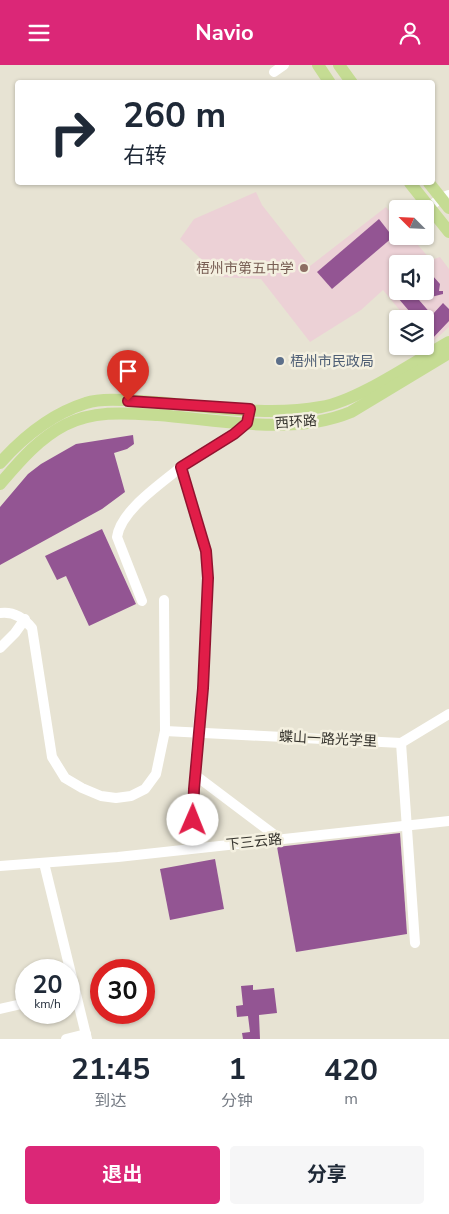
<!DOCTYPE html>
<html lang="zh">
<meta charset="utf-8">
<style>
:root{--surface:#fff;--page:#f6f6f7;--text:#1f2937;--muted:#747a83;--accent:#db2777}
body{margin:0;font-family:"Nunito Sans","Noto Sans SC",sans-serif;background:var(--page);color:var(--text);height:100vh;display:flex;flex-direction:column;font-size:19px;white-space:nowrap}
*{box-sizing:border-box;margin:0}
p{font-size:16px;color:var(--muted)}
.icon{flex:none;width:28px;height:28px;fill:none;stroke:currentColor;stroke-width:2;stroke-linecap:round;stroke-linejoin:round}
.map{position:relative;height:974px;overflow:hidden}
.sheet{display:flex;flex-direction:column;background:var(--surface);flex:1}
.sheet>*{flex:none}
.top-card{position:absolute;left:15px;top:15px;width:420px;height:105px;border-radius:5px;box-shadow:0 1px 4px #0004;background:#fff;color:var(--text);overflow:hidden}
.needle{width:32px;rotate:294deg}
.controls{position:absolute;left:389px;top:135px;display:grid;gap:10px}
.controls a{display:grid;place-items:center;width:45px;height:45px;border-radius:5px;background:var(--surface);box-shadow:0 1px 4px #0004;font-size:25px}
.speed{position:absolute;left:15px;top:894px;display:flex;gap:10px;font-size:25px;font-weight:700;text-align:center}
.speed>*{display:grid;place-content:center;width:65px;height:65px;border-radius:50%;background:var(--surface);box-shadow:0 1px 4px #0004;line-height:1}
.speed small{font-size:12px;font-weight:400}
.speed .limit{border:8px solid #d22;background:#fff;color:#111}
.pin{position:absolute;display:grid;place-items:center;width:42px;height:42px;color:#fff;margin:-51px -21px;border-radius:50% 50% 50% 0;rotate:-45deg;box-shadow:0 0 5px #0007}
.pin .icon{rotate:45deg}
.me{position:absolute;width:55px;margin:-28px;rotate:1deg;stroke-linejoin:round;filter:drop-shadow(0 0 4px #0008)}
.turn{display:flex;align-items:center;gap:18px;height:105px;padding:0 25px;font-size:22px}
.turn .icon{width:65px;height:65px;stroke-width:2.5}
.turn b{display:block;font-size:35px;line-height:42px}
.eta{display:flex;justify-content:space-evenly;align-items:center;height:85px;text-align:center}
.eta b{font-size:30px;font-weight:700;line-height:35px}
.primary-button{display:flex;gap:10px;margin-top:auto;padding:10px 25px}
.primary-button a{flex:1;height:58px;border-radius:5px;background:var(--accent);color:#fff;font-size:20px;font-weight:700;line-height:58px;text-align:center}
.primary-button a+a{background:var(--page);color:var(--text)}
header{display:flex;justify-content:space-between;align-items:center;height:65px;padding:0 25px;background:var(--accent);color:#fff;font-size:22px;font-weight:700}
.map>svg:first-child{display:block}
.education{fill:#ecd1d6;fill-rule:evenodd}
.building{fill:#935593}
.lines{fill:none;stroke-linecap:round;stroke-linejoin:round}
.minor{stroke:#fff;stroke-width:10}
.major{stroke:#c5dc93;stroke-width:12}
.route-casing{stroke:#92132f;stroke-width:12}
.route{stroke:#e11d48;stroke-width:9}
.education-dot{fill:#8d6e63;stroke:#f4f0e0;stroke-width:2}
.service-dot{fill:#5c6f8a;stroke:#f4f0e0;stroke-width:2}
.labels{text-anchor:middle;dominant-baseline:central;stroke-width:5;stroke-linejoin:round;paint-order:stroke}
.education-label{font-size:14px;fill:#785e54;stroke:#f4f0e0;text-anchor:end}
.service-label{font-size:14px;fill:#4e5e75;stroke:#f4f0e0;text-anchor:start}
.street-label{font-size:14px;fill:#33312b;stroke:#f4f0e0}
</style>
<header><svg class="icon" aria-label="menu" viewBox="0 0 24 24"><path d="M4 6h16M4 12h16M4 18h16"/></svg>Navio<svg class="icon" aria-label="person" viewBox="0 0 24 24"><circle cx="12" cy="8" r="4"/><path d="M4 21q1-7 8-7t8 7"/></svg></header>
<div class="map">
<svg width="449" height="974" viewBox="0 0 449 974">
<rect width="100%" height="100%" fill="#e7e3d3"/>
<!-- education -->
<path class="education" d="M256 127 262 140 310 201 386 142 397 156 398 171H410L431 195 440 192 449 204V262L429 280 425 275V254H407L383 225 361 245 310 277 261 214 220 212 180 174 194 154ZM398 199H425V226H398Z"/>
<!-- building -->
<g class="building">
<polygon points="379,154 393,172 332,224 317,207"/>
<polygon points="425,202 440,219 439,226 443,226 443,229 419,235 432,250 443,238 449,244 449,256 431,275 425,269 425,254 416,254 392,226 425,226"/>
<polygon points="133,370 134,379 127,384 114,388 125,427 102,444 0,500 0,442 28,409 41,399 76,379"/>
<polygon points="102,464 136,539 89,561 66,511 57,515 45,491"/>
<polygon points="400,768 407,869 296,887 277,782"/>
<polygon points="215,794 224,844 170,855 160,804"/>
<polygon points="253,920 253,925 274,923 277,948 259,950 260,974 243,974 242,968 250,967 248,951 237,952 236,941 243,940 241,921"/>
</g>
<g class="lines">
<!-- minor -->
<g class="minor">
<polyline points="274,7 284,0"/>
<polyline points="429,142 441,133 449,130"/>
<path d="M142 536 117 472C121 445 161 419 181 402"/>
<path d="M0 548C14 546 24 553 32 563L52 692 65 713 82 723 101 731 116 733 131 731 145 724 156 709 165 666 164 535"/>
<polyline points="0,583 15,568 25,554"/>
<polyline points="165,666 401,678 449,649"/>
<polyline points="401,678 415,878"/>
<polyline points="195,710 280,774"/>
<path d="M196 783C187 693 210 603 208 513 207 475 191 438 181 402L234 369 247 357"/>
<polyline points="44,798 87,974"/>
<polyline points="0,801 118,792 449,756"/>
<polyline points="0,944 26,938"/>
<polyline points="66,974 86,969"/>
</g>
<!-- major -->
<g class="major">
<polyline points="318,0 330,18"/>
<polyline points="339,0 352,18"/>
<polyline points="410,118 449,167"/>
<polyline points="429,118 449,143"/>
<path d="M0 398C24 371 51 349 86 338 103 332 135 336 154 337 208 341 267 352 321 342 358 336 415 296 449 277"/>
<path d="M0 419C19 397 38 374 65 360 94 345 126 348 158 350 219 355 294 371 351 347L449 288"/>
</g>
</g>
<g class="lines">
<defs>
<polyline id="route" points="128,336 250,344 247,358 234,369 181,402 206,486 208,513 203,623 194,724 193,755"/>
</defs>
<!-- route casing -->
<use href="#route" class="route-casing"/>
<!-- route -->
<use href="#route" class="route"/>
</g>
<!-- markers -->
<circle class="education-dot" cx="304" cy="203" r="5"/>
<circle class="service-dot" cx="280" cy="296" r="5"/>
<g class="labels">
<!-- education labels -->
<g class="education-label">
<text x="294" y="203">梧州市第五中学</text>
</g>
<!-- service labels -->
<g class="service-label">
<text x="290" y="296">梧州市民政局</text>
</g>
<!-- street labels -->
<g class="street-label">
<text transform="translate(296 357) rotate(-4)">西环路</text>
<text transform="translate(328 674) rotate(3)">蝶山一路光学里</text>
<text transform="translate(254 777) rotate(-6)">下三云路</text>
</g>
</g>
</svg>
<div class="controls">
<a><svg class="needle" viewBox="-14 -14 28 28"><path d="M0-13l5 13h-10z" fill="#e53935"/><path d="M0 13l5-13h-10z" fill="#747a83"/></svg></a>
<a><svg class="icon" aria-label="sound" viewBox="0 0 24 24"><path d="M4 9h4l5-4v14l-5-4H4zM17 9q2 3 0 6"/></svg></a>
<a><svg class="icon" aria-label="layers" viewBox="0 0 24 24"><path d="M12 4l9 5-9 5-9-5zM3 14l9 5 9-5"/></svg></a>
</div>
<div class="speed"><div>20<small>km/h</small></div><div class="limit">30</div></div>
<div class="pin" style="left:128px;top:336px;background:#d93025"><svg class="icon" aria-label="arrive" viewBox="0 0 24 24"><path d="M6 21V4h12l-3 4 3 4H6"/></svg></div>
<svg class="me" style="left:193px;top:755px" viewBox="-20 -20 40 40"><circle r="19" fill="#fff"/><path d="M0-13L10 11 0 6-10 11z" fill="#e11d48"/></svg>
<div class="top-card">
<div class="turn"><svg class="icon" aria-label="right" viewBox="0 0 24 24"><path d="M7 20v-9h11M14 6l5 5-5 5"/></svg><div><b>260 m</b>右转</div></div>
</div>
</div>
<section class="sheet">
<div class="eta">
<div><b>21:45</b><p>到达</p></div>
<div><b>1</b><p>分钟</p></div>
<div><b>420</b><p>m</p></div>
</div>
<div class="primary-button"><a>退出</a><a>分享</a></div>
</section>
